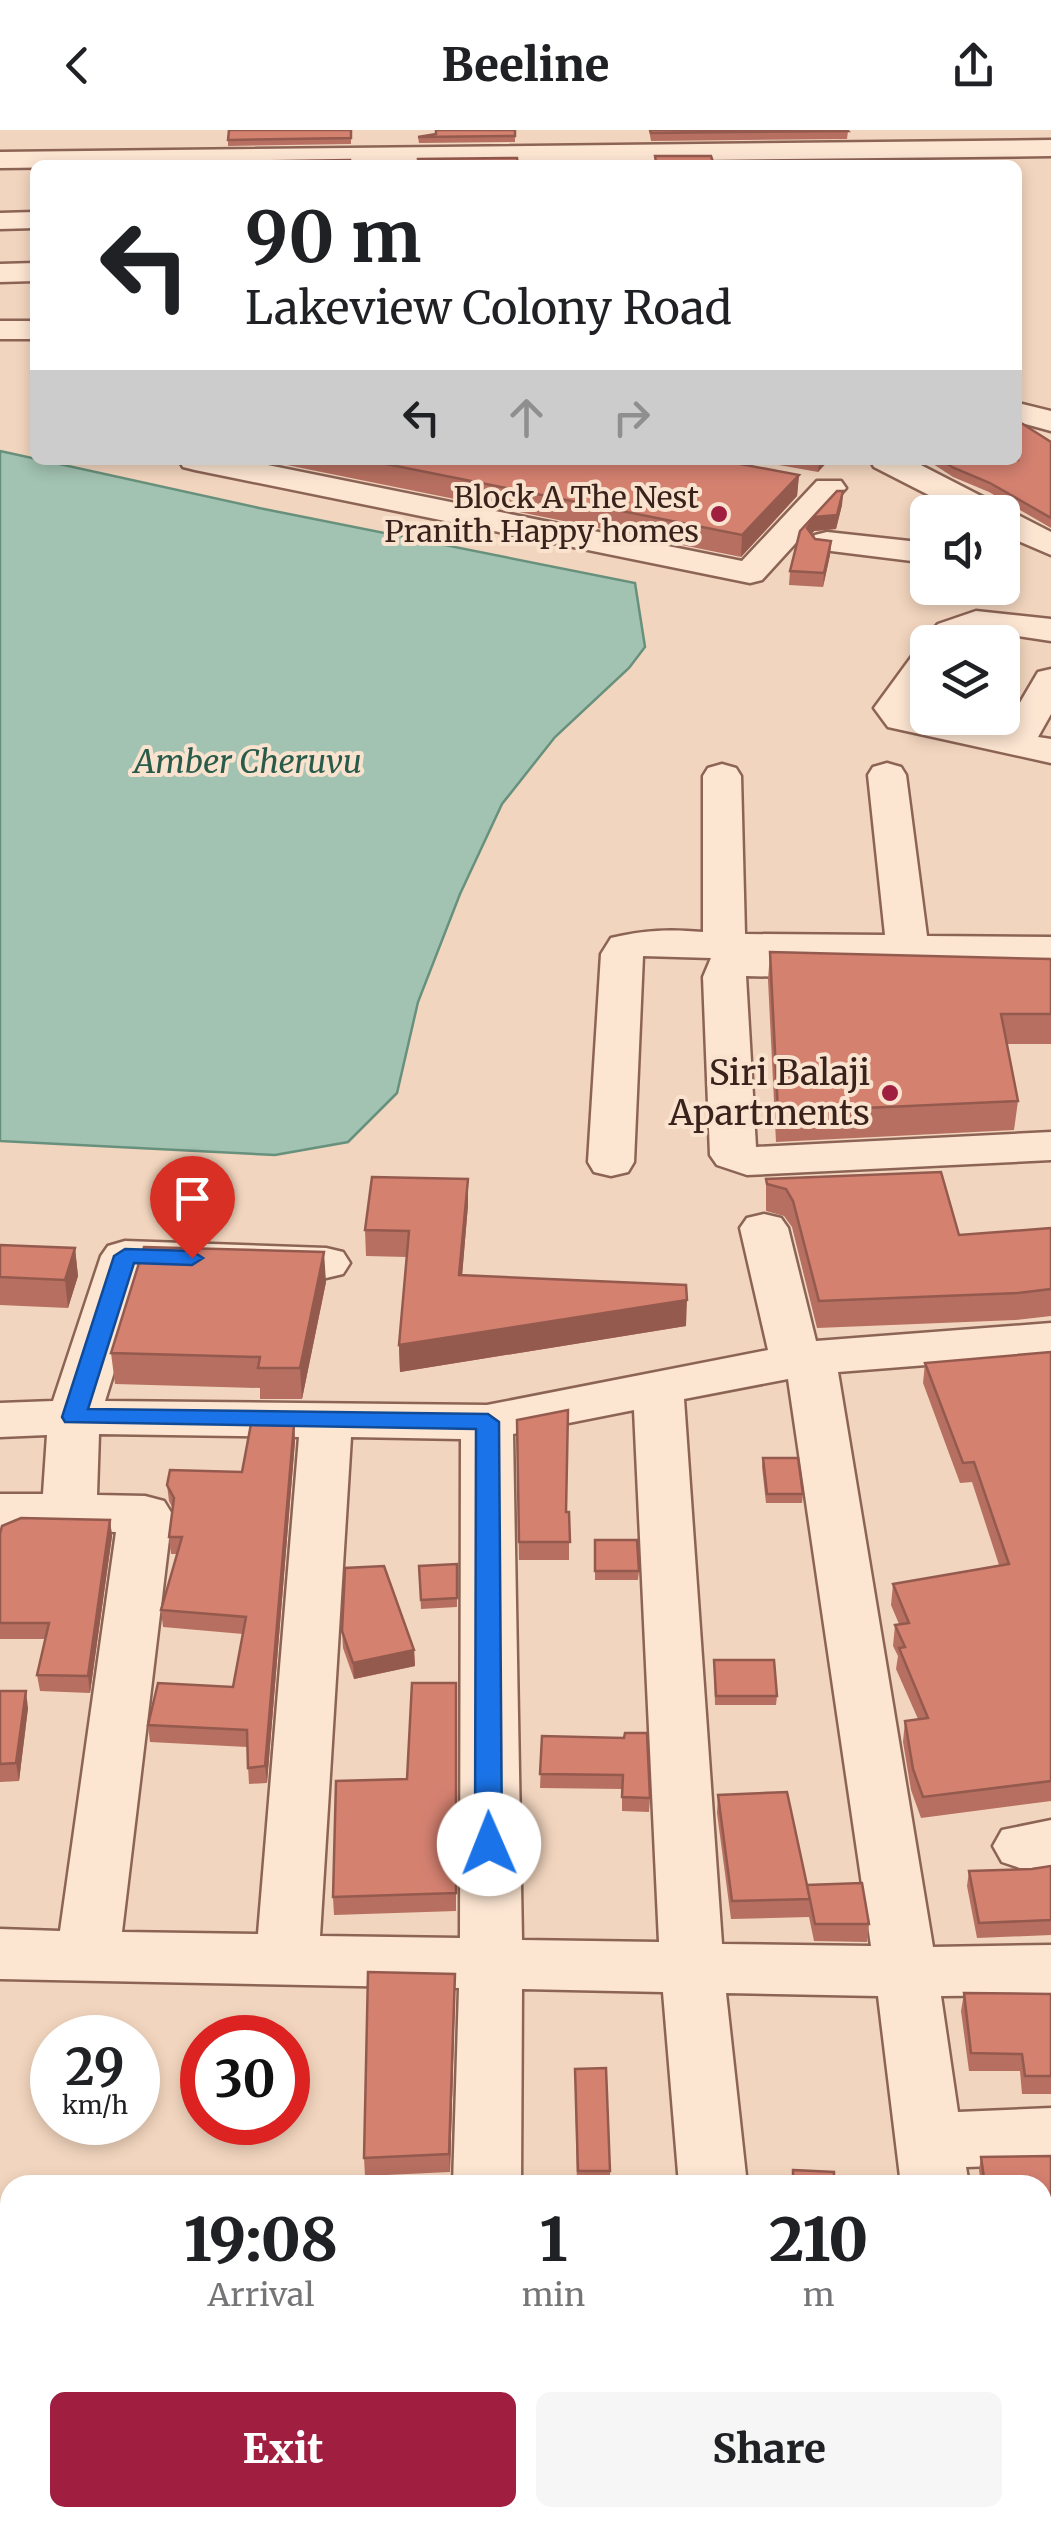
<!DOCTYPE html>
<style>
:root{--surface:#fff;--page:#f6f6f6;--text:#202124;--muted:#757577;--accent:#a01f40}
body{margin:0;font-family:Merriweather,serif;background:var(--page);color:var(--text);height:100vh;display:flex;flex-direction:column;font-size:38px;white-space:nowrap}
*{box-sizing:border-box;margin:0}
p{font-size:32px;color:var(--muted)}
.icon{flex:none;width:55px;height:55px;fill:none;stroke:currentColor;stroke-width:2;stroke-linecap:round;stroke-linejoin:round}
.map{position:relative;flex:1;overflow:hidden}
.drawer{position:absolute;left:0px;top:2045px;width:1052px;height:352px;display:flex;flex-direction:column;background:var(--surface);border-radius:30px 30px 0 0;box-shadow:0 5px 15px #0003}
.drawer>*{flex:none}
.banner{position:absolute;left:30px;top:30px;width:992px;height:305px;border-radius:15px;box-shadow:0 5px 15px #0003;background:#fff;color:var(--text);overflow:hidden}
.buttons{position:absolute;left:910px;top:365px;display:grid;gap:20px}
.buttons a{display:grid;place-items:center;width:110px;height:110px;border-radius:15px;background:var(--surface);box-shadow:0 5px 15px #0003;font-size:50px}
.speed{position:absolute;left:30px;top:1885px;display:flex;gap:20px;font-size:50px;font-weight:700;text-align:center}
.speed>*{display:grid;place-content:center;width:130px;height:130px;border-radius:50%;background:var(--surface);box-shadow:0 5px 15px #0003;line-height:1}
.speed small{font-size:25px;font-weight:400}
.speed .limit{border:15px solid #d22;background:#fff;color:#111}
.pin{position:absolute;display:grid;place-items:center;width:85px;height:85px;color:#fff;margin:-102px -42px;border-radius:50% 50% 50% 0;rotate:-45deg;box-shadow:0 0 10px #0007}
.pin .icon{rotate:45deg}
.me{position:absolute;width:110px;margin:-55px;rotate:359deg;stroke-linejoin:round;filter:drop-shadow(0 0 8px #0008)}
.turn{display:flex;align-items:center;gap:35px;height:210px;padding:0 50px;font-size:45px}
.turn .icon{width:130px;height:130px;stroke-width:2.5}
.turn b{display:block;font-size:70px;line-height:85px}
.lanes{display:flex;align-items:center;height:95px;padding:0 50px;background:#0003;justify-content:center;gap:50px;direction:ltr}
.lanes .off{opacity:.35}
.eta{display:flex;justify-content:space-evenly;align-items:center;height:170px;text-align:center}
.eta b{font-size:60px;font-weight:800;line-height:70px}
.primary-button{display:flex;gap:20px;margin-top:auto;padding:20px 50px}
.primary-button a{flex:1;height:115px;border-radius:15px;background:var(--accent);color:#fff;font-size:40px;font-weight:800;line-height:115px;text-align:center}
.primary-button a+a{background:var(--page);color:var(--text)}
header{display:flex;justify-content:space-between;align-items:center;height:130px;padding:0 50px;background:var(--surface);font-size:45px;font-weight:800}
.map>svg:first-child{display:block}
.water{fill:#a2c3b1;stroke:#68917d;stroke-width:2.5}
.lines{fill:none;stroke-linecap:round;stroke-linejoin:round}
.minor-casing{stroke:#8c6455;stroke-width:5}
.minor{fill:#fce5d1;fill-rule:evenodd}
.wall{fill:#b66f60}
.shaded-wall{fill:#945a4e}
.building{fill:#d48170;stroke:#945a4e;stroke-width:2.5}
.route{fill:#1a73e8;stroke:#114b97;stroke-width:2.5}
.poi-dot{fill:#a01f40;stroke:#f9e2ce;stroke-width:4}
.labels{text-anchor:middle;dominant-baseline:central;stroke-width:8;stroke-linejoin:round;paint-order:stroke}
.far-poi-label{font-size:30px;fill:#39221b;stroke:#f9e2ce;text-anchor:end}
.far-water-label{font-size:32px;font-style:italic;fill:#295b4b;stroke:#f9e2ce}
.poi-label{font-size:35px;fill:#39221b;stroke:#f9e2ce;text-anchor:end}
</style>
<header><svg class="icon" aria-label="back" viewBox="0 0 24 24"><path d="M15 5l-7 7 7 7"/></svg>Beeline<svg class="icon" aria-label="share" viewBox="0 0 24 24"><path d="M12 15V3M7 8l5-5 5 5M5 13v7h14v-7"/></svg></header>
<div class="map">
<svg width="1051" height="2397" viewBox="0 0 1051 2397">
<rect width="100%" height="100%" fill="#f2d5be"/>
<!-- water -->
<polygon class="water" points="0,321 259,378 635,453 645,517 629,538 555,607 502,674 460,764 418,872 397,963 348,1012 275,1025 0,1011"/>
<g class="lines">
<defs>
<g id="minor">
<polygon points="1051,10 1051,26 0,38 0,22"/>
<polygon points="35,82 35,98 0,99 0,83"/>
<polygon points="35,133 35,151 0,152 0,134"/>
<rect x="0" y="191" width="35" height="18"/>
<polygon points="1018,273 1051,281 1051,301 1018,292"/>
<polygon points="179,330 243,330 742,431 817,351 841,351 846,358 762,450 750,453 195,340 183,337"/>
<polygon points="870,330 911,330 1051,402 1051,425 1002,404 1002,382 962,382 874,337"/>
<polygon points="827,402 928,413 928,433 815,419 810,412 815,405"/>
<polygon points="976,481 1051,489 1051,511 991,502 975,503 960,512 928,512 928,556 912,578 928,583 928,588 947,588 1004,600 1038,542 1051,539 1051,584 1038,607 1051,609 1051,633 888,597 874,578 915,522 927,519 922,512 938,494"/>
<path d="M887 633 901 637 906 645 927 806 1051 807V833L855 830 858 835 852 844 837 848 746 846 756 1017 1051 1002V1030L747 1045 717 1035 710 1025 703 847 711 828 643 826 634 1032 628 1042 611 1046 594 1042 588 1032 601 824 611 808C643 800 670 799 703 802V646L708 638 722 634 736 638 741 646 745 804 885 805 868 645 873 637Z"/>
<path d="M764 1084 781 1088 788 1098 816 1211 1051 1193V1225L838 1242 933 1817 1051 1815V1865L941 1866 958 1982 1051 1978V2034L966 2037 969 2055H901L878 1866 726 1863 747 2055H679L663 1862 522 1859 521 2055H453L459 1858 0 1849V1799L60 1801 116 1402 22 1400 0 1410V1364H43L47 1305 0 1307V1273L53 1271 101 1126 108 1116 125 1111 326 1118 343 1122 350 1133 343 1144 326 1148 145 1142 105 1271 487 1275 768 1220 740 1098 747 1088ZM788 1249 871 1816 722 1814 684 1269ZM634 1280 659 1812 522 1810 513 1304ZM99 1304 299 1307 258 1804 122 1802 172 1384 164 1371 145 1366 97 1365ZM351 1307 461 1309 460 1808 320 1806Z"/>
<polygon points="1051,1690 1051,1736 1023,1739 1002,1732 993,1716 1002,1700"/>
<polygon points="1051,2157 1051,2219 1042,2220 1042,2158"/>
<rect x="446" y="2388" width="74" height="9"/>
<polygon points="707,2388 781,2388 782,2397 708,2397"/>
<polygon points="955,2388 1029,2388 1031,2397 957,2397"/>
</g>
</defs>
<!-- minor casing -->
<use href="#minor" class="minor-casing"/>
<!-- minor -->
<use href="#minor" class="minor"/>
</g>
<!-- wall -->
<g class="wall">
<polygon points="351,0 351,14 228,16 228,10"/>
<polygon points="515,0 515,12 419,13 418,7 436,4"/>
<polygon points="649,0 847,0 848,1 847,9 651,11"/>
<polygon points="1051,312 1051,398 989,362 953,347 927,330 1018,330"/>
<polygon points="262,330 719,330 799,345 797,366 741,427"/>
<polygon points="751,330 829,330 818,342"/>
<polygon points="843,361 842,375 836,399 814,401 812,404 815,409 831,411 830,425 823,457 789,455 790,441 800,401"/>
<polygon points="770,822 1051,829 1051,914 1006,914 1018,971 1014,1000 776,1012 768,850"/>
<polygon points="766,1049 959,1105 1051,1098 1051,1186 1015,1190 817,1198 792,1097 784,1086 766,1081"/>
<polygon points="468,1075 462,1145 686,1196 400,1242 399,1215 407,1127 366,1126 365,1100"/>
<polygon points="0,1115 75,1118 78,1146 68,1178 0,1175"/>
<polygon points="326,1152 302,1269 260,1269 260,1258 115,1254 111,1223"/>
<polygon points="1051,1222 1051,1671 921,1688 911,1660 903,1612 905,1591 918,1589 896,1539 898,1526 893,1516 895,1495 899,1494 891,1475 893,1454 999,1435 972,1352 960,1353 923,1253 925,1233"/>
<polygon points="517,1290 566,1382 569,1382 569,1430 519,1430"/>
<polygon points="294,1294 295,1311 267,1653 249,1654 247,1617 150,1612 148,1595 233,1557 243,1504 163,1497 161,1480 177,1424 171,1424 169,1407 173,1379 169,1371 167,1355 242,1342"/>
<polygon points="763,1328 803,1364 802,1373 766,1373 762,1337"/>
<polygon points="110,1390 112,1406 90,1563 40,1561 37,1545 46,1509 0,1509 0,1404"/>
<polygon points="595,1410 639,1441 638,1450 595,1450"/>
<polygon points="457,1434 457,1477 421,1479 419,1436"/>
<polygon points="342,1501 414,1520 415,1536 354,1549 343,1518"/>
<polygon points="714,1530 777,1566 776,1575 715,1575"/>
<polygon points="456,1553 456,1781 334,1785 333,1767 407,1649"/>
<polygon points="0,1561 28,1578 19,1651 0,1652"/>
<polygon points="542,1606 624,1608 650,1668 649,1682 622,1681 622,1659 540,1658"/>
<polygon points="718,1665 807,1756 869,1794 867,1812 814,1811 809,1787 731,1789 717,1683"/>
<polygon points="1051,1736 1051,1805 977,1808 967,1756 969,1741 1032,1739"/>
<polygon points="455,1862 450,2042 365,2046 364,2028"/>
<polygon points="964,1863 1051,1864 1051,1964 1022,1964 1020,1941 969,1941 961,1881"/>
<polygon points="575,1956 610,2041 610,2055 577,2055"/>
<polygon points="1051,2026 1051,2116 1048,2101 1042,2101 1042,2055 981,2055 979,2040 981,2027"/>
<polygon points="1042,2209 1051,2209 1051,2387 1042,2363"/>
<polygon points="797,2388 953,2388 956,2397 799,2397"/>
</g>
<!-- shaded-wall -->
<g class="shaded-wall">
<polygon points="819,330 829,330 818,342"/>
<polygon points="799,345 797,366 741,427 742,405"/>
<polygon points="843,361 842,375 836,399 814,401 806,412 807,398 815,387"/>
<polygon points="831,411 830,425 823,457 824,443"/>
<polygon points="468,1049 468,1075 460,1171 459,1145"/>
<polygon points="75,1118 78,1146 68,1178 65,1150"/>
<polygon points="324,1122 326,1152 302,1269 300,1238"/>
<polygon points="687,1170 686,1196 400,1242 399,1215"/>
<polygon points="294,1294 295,1311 267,1653 265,1636"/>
<polygon points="110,1390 112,1406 90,1563 88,1546"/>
<polygon points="414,1520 415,1536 354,1549 353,1533"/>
<polygon points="26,1561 28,1578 19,1651 16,1633"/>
<polygon points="455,1844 455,1862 450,2042 449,2024"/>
</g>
<!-- building -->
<g class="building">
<polygon points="229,0 351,0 351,8 228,10"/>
<polygon points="436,0 515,0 515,6 418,7 436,4"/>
<polygon points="650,0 847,0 848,1 651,3"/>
<polygon points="655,26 711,26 714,35 616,35 615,33 656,32"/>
<polygon points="517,28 518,35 418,35 418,29"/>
<polygon points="350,30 350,35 224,35 225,32"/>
<polygon points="1018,291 1051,312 1051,388 990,353 954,338 941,330 1018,330"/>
<polygon points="366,330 719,330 799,345 742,405"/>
<polygon points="837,361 843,361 837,385 815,387 807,398 815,409 831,411 824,443 790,441 800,401"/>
<polygon points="770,822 1051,829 1051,884 1001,884 1018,971 778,982"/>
<polygon points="941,1042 959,1105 1051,1098 1051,1159 1018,1163 819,1171 793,1071 786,1059 767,1054 766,1049"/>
<polygon points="372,1047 468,1049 459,1145 686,1155 687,1170 399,1215 409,1101 365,1100"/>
<polygon points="0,1115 75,1118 65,1150 0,1147"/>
<polygon points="144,1117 324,1122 300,1238 258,1238 260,1227 111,1223"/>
<polygon points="1051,1222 1051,1651 923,1667 913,1639 905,1591 928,1588 899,1518 905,1517 895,1495 909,1493 893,1454 1009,1434 974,1332 963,1333 925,1233"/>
<polygon points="568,1280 566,1382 569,1382 570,1412 519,1412 517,1290"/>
<polygon points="251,1294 294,1294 265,1636 248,1638 247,1600 148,1595 158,1553 233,1557 246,1487 161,1480 182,1407 169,1407 174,1368 167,1355 170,1340 242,1342"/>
<polygon points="763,1328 798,1328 803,1364 767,1364"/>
<polygon points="21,1388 110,1390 88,1546 37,1545 49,1493 0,1493 0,1404 2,1396"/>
<polygon points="595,1410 637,1410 639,1441 595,1441"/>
<polygon points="457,1434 457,1468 421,1470 419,1436"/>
<polygon points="384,1436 414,1520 353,1533 342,1501 345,1438"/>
<polygon points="714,1530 774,1530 777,1566 716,1566"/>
<polygon points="412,1553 456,1553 456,1763 333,1767 336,1651 407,1649"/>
<polygon points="0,1561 26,1561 16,1633 0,1634"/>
<polygon points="625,1603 647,1603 650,1668 622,1667 623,1645 540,1644 542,1606 624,1608"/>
<polygon points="787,1662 810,1769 732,1771 718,1665"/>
<polygon points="1051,1736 1051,1790 979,1793 969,1741 1032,1739"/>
<polygon points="862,1753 869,1794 815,1794 807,1755"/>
<polygon points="368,1842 455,1844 449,2024 364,2028"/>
<polygon points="964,1863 1051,1864 1051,1946 1025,1946 1022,1924 971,1923"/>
<polygon points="606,1938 610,2041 578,2041 575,1939"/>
<polygon points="1051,2026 1051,2089 1051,2087 1042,2087 1042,2055 985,2055 981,2027"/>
<polygon points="793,2040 834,2042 834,2055 793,2055"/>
<polygon points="1042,2209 1051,2209 1051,2349 1046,2336 1042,2336"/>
<polygon points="418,2388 453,2388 452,2397 418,2397"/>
<polygon points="529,2388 605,2388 604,2397 528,2397"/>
<polygon points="804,2388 953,2388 956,2397 806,2397"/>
</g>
<!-- route -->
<polygon class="route" points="125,1119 192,1121 203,1128 192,1135 134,1133 88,1279 488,1284 499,1292 502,1714 498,1721 489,1724 479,1721 475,1714 476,1299 65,1292 62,1287 114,1126"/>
<!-- markers -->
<g class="poi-dot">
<circle cx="719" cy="384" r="10"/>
<circle cx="890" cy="963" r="10"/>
</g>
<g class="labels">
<!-- far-poi labels -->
<g class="far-poi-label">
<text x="699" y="367">Block A The Nest<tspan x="699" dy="34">Pranith Happy homes</tspan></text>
</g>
<!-- far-water labels -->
<g class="far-water-label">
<text x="248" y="632">Amber Cheruvu</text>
</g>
<!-- poi labels -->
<g class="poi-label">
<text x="870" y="943">Siri Balaji<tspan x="870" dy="40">Apartments</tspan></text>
</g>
</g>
</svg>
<div class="buttons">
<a><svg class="icon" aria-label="sound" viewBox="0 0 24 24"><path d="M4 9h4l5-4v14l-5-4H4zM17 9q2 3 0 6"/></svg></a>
<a><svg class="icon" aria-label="layers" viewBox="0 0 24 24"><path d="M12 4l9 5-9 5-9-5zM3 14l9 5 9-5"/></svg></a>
</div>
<div class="speed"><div>29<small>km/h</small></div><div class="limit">30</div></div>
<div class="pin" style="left:192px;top:1128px;background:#d93025"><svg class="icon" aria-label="arrive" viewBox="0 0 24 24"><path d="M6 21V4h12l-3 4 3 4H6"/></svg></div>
<svg class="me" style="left:489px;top:1714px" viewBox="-20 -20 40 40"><circle r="19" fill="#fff"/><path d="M0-13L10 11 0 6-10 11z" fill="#1a73e8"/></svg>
<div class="banner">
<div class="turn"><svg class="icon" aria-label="left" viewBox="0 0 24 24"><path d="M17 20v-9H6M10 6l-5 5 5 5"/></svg><div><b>90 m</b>Lakeview Colony Road</div></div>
<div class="lanes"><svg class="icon" aria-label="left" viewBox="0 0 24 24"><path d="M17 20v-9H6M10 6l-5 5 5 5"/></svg><svg class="icon off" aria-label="ahead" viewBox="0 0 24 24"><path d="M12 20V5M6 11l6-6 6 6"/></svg><svg class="icon off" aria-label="right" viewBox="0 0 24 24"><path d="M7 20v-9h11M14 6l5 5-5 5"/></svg></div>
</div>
<section class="drawer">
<div class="eta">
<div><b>19:08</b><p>Arrival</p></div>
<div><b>1</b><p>min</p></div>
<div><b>210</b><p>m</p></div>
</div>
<div class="primary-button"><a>Exit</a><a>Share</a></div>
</section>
</div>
